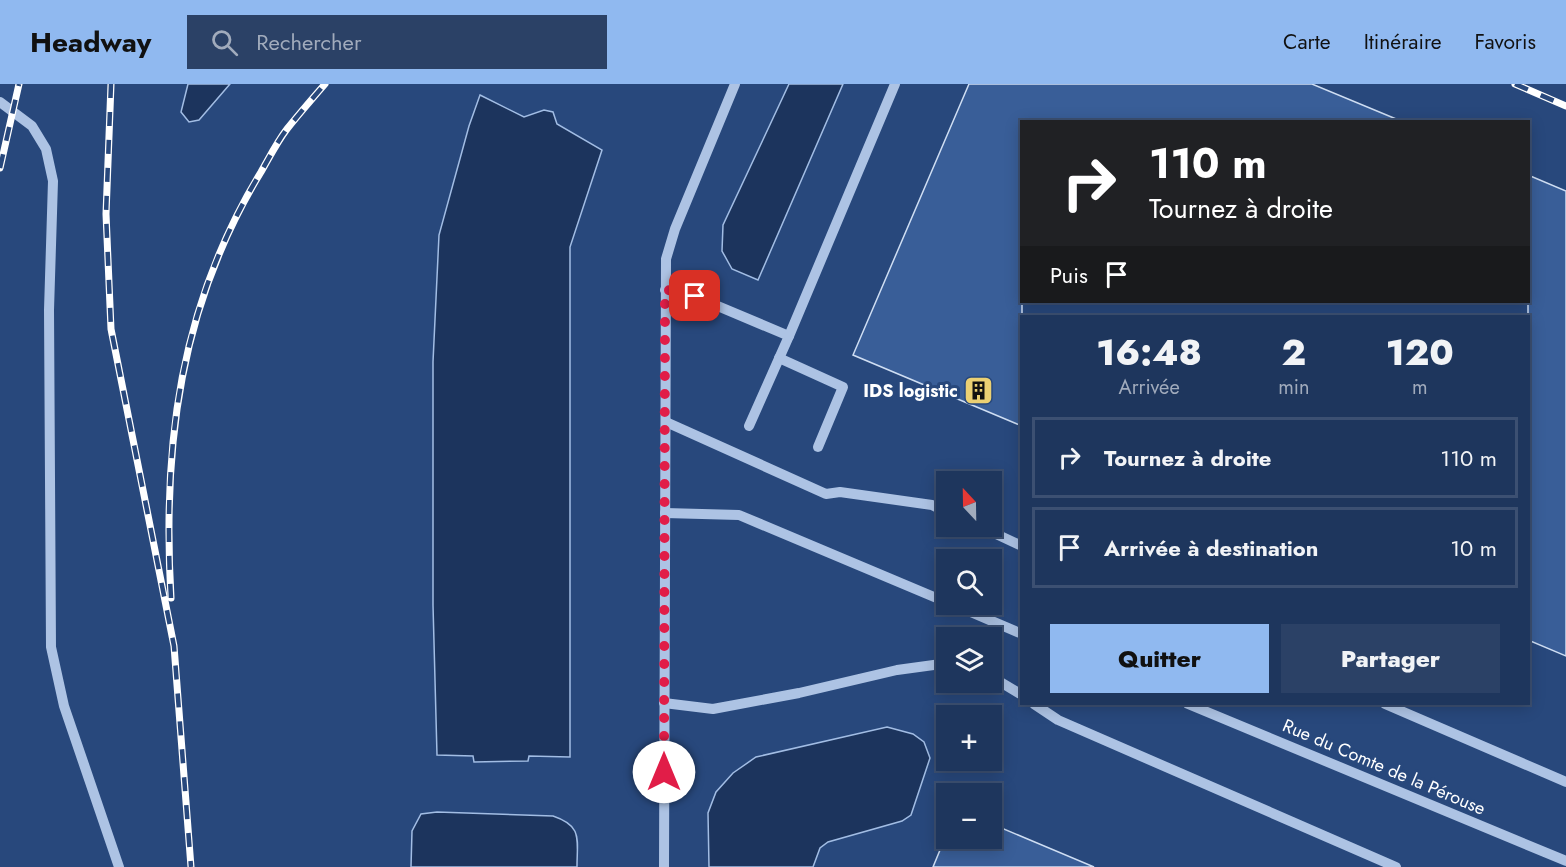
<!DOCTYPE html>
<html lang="fr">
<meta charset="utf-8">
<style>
:root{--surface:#1e365d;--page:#2b4166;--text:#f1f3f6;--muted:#a1abbc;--line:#3c5072;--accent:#90b9f0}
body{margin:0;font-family:Jost,sans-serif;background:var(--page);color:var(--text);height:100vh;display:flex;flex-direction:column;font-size:22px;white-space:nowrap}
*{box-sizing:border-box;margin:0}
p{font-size:20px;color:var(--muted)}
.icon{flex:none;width:33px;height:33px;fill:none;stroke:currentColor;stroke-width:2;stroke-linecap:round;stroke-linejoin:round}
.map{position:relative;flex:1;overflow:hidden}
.panel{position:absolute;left:1020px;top:231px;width:510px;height:390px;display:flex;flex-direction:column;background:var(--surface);border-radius:0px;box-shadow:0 3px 15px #0003,0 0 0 2px var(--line)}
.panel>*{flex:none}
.guide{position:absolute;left:1020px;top:36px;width:510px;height:183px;border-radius:0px;box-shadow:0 3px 15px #0003,0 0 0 2px var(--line);background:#202124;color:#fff;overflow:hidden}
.needle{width:39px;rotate:338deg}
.tools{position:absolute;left:936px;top:387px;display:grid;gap:12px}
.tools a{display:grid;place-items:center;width:66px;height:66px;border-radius:0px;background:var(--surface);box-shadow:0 3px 15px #0003,0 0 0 2px var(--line);font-size:30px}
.pin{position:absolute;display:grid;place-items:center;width:51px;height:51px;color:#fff;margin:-26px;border-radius:12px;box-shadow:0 3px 9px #0006}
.me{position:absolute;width:66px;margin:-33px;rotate:0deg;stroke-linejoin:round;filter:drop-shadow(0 0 4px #0008)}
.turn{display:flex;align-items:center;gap:21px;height:126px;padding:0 30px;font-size:27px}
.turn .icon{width:78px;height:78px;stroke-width:2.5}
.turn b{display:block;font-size:42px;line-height:51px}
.then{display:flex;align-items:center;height:57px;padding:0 30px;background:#0003;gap:12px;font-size:22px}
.eta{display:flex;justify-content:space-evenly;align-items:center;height:102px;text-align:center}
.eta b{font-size:36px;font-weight:800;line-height:42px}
.primary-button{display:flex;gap:12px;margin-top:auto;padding:12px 30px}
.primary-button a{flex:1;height:69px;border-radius:0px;background:var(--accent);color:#111;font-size:24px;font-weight:800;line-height:69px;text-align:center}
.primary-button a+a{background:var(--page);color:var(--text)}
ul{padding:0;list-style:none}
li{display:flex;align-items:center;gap:18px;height:81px;margin:0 12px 9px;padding:0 18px;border:3px solid var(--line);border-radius:0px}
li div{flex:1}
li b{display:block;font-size:22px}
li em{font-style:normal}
header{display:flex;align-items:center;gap:36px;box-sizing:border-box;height:84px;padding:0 30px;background:var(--accent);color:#111}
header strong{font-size:28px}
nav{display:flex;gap:33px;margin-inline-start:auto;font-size:21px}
.search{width:420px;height:54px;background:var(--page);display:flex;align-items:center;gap:15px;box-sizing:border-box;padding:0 21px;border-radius:0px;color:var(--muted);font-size:22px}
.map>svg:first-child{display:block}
.water{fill:#1c345d;stroke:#a2bde4;stroke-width:1.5}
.building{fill:#395e98;stroke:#cfdef3;stroke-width:1.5}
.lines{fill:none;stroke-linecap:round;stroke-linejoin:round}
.minor{stroke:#adc3e4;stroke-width:10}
.rail-casing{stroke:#fff;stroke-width:7}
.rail{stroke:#28487c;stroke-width:4.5;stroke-dasharray:14;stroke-linecap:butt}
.route{stroke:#e11d48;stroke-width:10;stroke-dasharray:0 18}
.labels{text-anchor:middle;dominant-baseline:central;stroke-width:6;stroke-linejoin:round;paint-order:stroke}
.poi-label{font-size:18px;font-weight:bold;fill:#fff;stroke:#28487c;text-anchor:end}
.street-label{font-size:18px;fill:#fff;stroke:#28487c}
</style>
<header>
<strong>Headway</strong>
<div class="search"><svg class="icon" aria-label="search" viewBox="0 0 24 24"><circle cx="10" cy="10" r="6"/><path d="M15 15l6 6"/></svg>Rechercher</div>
<nav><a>Carte</a><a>Itinéraire</a><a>Favoris</a></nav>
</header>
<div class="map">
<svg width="1566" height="783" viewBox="0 0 1566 783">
<rect width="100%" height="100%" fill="#28487c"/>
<!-- water -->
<g class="water">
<polygon points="188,0 230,0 199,36 189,38 181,28"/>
<polygon points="789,0 843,0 758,196 732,185 722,167 723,141"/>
<polygon points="480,11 524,33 544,26 553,28 557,40 602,66 570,163 570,673 529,672 528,677 474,678 473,672 437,671 433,521 433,278 439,151 469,42"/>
<polygon points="887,643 913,650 924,658 930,674 911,731 902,737 828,758 820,764 813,783 709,783 708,729 716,708 733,689 756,673"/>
<path d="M437 728 553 732C583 742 577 755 577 783H411L412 747 421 730Z"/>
</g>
<!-- building -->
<g class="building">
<polygon points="969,0 1312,0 1401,37 1022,38 1022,342 853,271"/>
<polygon points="1528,91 1566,107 1566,572 1528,556"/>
<polygon points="992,740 1094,783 933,783 945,754 992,754"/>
</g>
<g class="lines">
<!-- minor -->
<g class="minor">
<polyline points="0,18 32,42 46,65 53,97 49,226 51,563 64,622 119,783"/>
<polyline points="665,206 682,207 789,252 749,342"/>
<polyline points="789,252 895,0"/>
<polyline points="779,274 843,303 818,363"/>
<polyline points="666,338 826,410 840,408 932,421 946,428"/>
<polyline points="665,429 739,431 946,518"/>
<polyline points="979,442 1022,462"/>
<polyline points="952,520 1022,550"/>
<polyline points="992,593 1022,611"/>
<polyline points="664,619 713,625 799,609 897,586 941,580 946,581"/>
<polyline points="1034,620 1058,636 1396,783"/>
<polyline points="1188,620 1566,777"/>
<polyline points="1385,620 1566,698"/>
<polyline points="664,783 666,175 675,145 735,0"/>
</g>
<defs>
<g id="rail">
<polyline points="111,0 106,130 111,245 174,562 191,783"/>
<polyline points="1515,0 1566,22"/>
<polyline points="0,84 19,0"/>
<path d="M171 514C162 361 180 221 261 88 269 74 277 58 287 45 299 30 312 15 325 0"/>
</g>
</defs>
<!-- rail casing -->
<use href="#rail" class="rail-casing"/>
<!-- rail -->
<use href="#rail" class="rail"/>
</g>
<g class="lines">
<!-- route -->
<polyline class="route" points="664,688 665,206 682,207 695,212"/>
</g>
<!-- icons -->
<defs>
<symbol id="building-square" viewBox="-11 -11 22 22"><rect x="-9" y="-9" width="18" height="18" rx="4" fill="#ebd073" stroke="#28487c"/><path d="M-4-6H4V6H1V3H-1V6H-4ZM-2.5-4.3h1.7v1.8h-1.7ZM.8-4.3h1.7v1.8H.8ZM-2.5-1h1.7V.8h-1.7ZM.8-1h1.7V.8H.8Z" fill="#111"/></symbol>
</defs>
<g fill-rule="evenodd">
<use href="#building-square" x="962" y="290" width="33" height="33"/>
</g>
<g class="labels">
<!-- poi labels -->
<g class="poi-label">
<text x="958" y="307">IDS logistic</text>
</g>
<!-- street labels -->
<g class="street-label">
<text transform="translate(1384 683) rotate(23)">Rue du Comte de la Pérouse</text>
</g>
</g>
</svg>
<div class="tools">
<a><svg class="needle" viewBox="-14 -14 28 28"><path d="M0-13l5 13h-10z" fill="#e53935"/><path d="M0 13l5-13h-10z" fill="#a1abbc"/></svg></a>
<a><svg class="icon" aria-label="search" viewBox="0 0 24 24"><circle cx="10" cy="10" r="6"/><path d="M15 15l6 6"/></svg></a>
<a><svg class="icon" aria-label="layers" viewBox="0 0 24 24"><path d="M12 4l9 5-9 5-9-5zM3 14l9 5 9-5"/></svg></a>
<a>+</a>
<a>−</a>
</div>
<div class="pin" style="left:695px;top:212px;background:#d93025"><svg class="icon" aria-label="arrive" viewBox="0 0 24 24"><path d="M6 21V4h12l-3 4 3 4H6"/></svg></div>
<svg class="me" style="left:664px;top:688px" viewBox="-20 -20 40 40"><circle r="19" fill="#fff"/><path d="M0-13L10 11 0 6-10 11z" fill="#e11d48"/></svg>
<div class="guide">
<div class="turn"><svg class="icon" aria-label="right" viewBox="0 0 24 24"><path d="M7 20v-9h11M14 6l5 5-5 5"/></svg><div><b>110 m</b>Tournez à droite</div></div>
<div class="then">Puis<svg class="icon" aria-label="arrive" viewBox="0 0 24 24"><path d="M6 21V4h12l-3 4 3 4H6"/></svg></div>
</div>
<section class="panel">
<div class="eta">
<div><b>16:48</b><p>Arrivée</p></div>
<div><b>2</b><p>min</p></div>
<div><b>120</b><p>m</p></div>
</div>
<ul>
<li><svg class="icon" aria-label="right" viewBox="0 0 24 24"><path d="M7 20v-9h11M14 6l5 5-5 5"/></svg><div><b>Tournez à droite</b></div><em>110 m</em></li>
<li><svg class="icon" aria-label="arrive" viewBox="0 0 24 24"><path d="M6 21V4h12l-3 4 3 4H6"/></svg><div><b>Arrivée à destination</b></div><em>10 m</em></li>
</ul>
<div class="primary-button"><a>Quitter</a><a>Partager</a></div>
</section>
</div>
